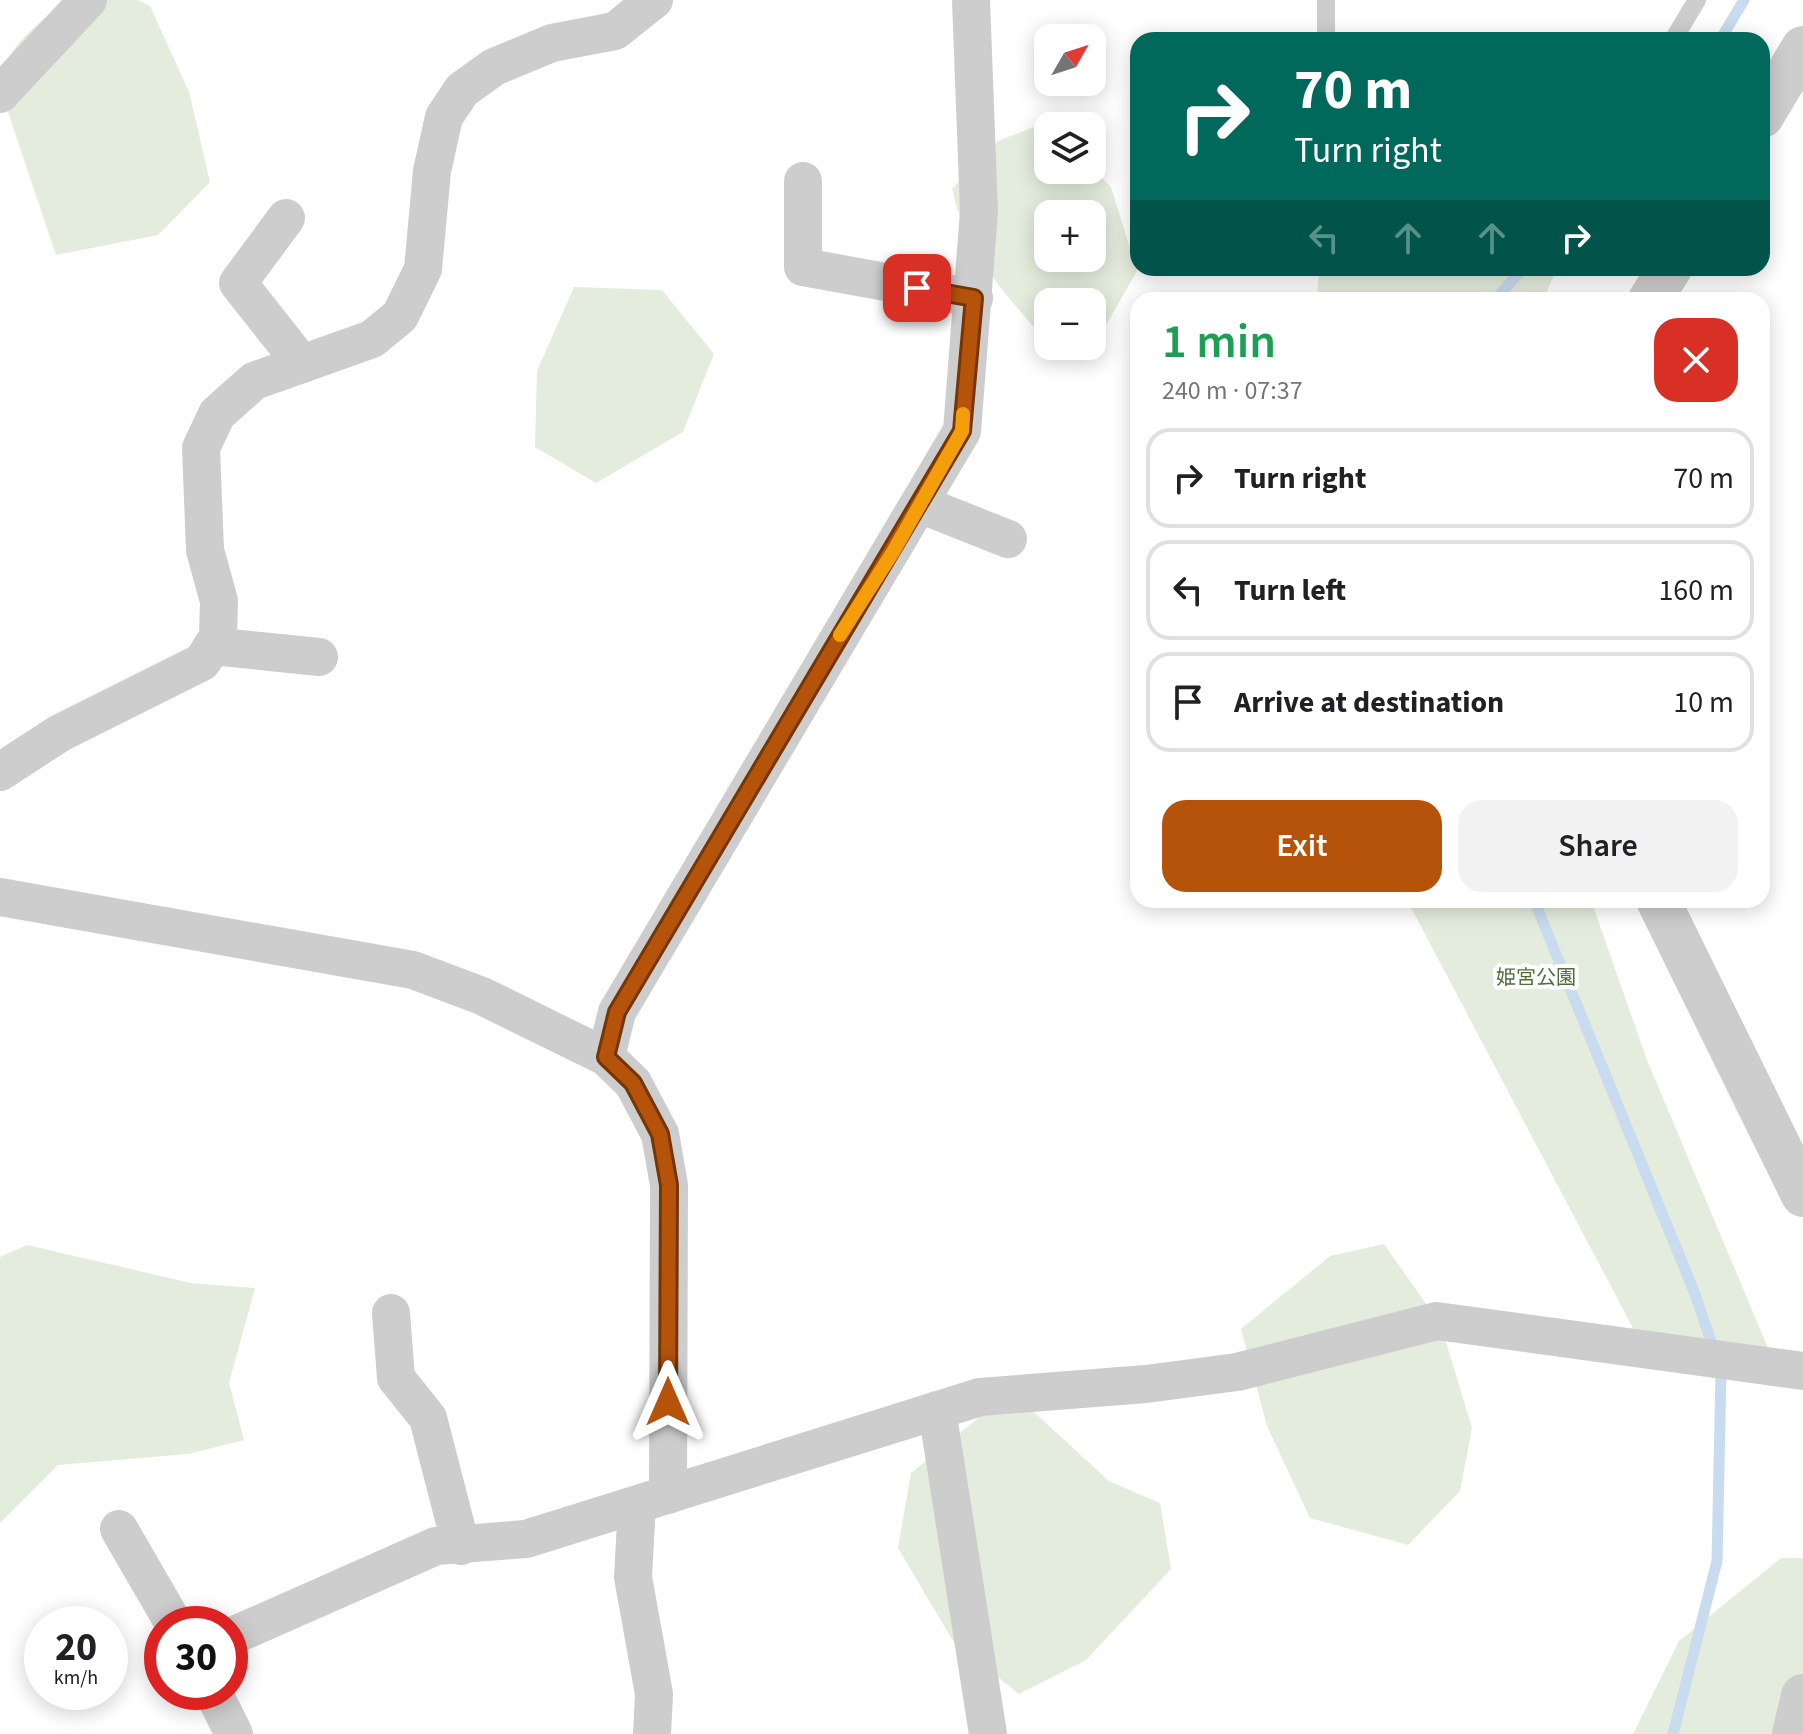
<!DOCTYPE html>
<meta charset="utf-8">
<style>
:root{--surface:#fff;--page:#f2f2f2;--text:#202124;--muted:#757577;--line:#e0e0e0;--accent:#b45309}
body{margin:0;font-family:"Source Sans 3","Noto Sans JP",sans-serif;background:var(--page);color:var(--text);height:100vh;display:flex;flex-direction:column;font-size:30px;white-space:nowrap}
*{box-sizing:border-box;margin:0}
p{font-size:26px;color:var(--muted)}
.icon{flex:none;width:44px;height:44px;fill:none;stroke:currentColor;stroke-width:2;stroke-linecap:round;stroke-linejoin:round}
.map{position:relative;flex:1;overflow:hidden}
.drawer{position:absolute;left:1130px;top:292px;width:640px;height:616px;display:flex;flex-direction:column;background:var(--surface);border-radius:24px;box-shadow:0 4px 20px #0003}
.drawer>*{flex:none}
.guide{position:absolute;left:1130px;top:32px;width:640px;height:244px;border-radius:24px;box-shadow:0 4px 20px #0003;background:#00695c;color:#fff;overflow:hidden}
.needle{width:52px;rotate:51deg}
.fabs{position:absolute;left:1034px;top:24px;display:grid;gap:16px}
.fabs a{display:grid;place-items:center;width:72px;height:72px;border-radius:16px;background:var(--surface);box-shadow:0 4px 20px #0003;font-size:40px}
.speed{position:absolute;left:24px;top:1606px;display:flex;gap:16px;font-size:40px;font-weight:700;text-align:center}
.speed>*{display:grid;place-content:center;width:104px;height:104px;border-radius:50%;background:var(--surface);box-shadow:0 4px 20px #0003;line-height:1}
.speed small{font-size:20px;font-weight:400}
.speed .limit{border:12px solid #d22;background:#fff;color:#111}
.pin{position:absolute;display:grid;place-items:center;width:68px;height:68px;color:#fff;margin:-34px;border-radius:16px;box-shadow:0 4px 12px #0006}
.me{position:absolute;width:88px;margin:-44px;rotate:0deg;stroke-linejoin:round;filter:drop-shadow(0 0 6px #0008)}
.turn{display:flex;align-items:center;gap:28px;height:168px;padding:0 32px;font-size:36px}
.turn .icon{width:104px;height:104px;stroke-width:2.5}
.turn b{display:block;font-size:56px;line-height:68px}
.lanes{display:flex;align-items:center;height:76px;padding:0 32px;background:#0003;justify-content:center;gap:40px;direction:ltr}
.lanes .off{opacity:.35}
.round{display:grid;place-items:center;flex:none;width:84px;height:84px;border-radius:24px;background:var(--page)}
.head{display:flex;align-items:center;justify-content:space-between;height:136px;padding:0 32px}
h1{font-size:48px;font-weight:600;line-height:60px;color:#1e9e55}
.primary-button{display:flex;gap:16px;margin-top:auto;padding:16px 32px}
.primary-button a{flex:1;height:92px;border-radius:24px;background:var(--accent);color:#fff;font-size:32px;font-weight:600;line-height:92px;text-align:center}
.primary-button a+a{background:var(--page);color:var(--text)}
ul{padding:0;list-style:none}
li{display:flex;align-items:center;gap:24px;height:100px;margin:0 16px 12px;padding:0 16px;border:4px solid var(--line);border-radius:24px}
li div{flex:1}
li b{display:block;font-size:30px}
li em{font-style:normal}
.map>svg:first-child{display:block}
.green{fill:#e4eddd;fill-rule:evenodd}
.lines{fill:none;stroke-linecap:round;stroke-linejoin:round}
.stream{stroke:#c9dbee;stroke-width:11}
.service{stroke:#cdcdcd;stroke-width:18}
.minor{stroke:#cdcdcd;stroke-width:38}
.tertiary{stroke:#cdcdcd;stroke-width:44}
.route-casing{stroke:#753606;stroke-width:20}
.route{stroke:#b45309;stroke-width:14}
.slow{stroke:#f59e0b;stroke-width:14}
.labels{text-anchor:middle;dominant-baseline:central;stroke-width:8;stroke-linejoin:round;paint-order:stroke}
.park-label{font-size:20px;fill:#4c6e3b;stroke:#fff}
</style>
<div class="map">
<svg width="1803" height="1734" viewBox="0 0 1803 1734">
<rect width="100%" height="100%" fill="#fff"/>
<!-- green -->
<g class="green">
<path d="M67 0H138L150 6 189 92 210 182 158 235 56 255 0 88C0 50 40 22 67 0Z"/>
<path d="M1046 122 1050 126 1048 170 1092 168 1111 187 1137 271 1102 332 1092 333V302H1048V338H1043C1001 288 967 255 952 189L998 141ZM1048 214H1092V258H1048Z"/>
<polygon points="1319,268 1557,268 1543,300 1317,300"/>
<polygon points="574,287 662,290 714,354 683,432 596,483 535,447 537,371"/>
<polygon points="1407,900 1591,900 1647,1060 1776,1367 1644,1349"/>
<polygon points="1384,1244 1441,1325 1472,1428 1460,1491 1408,1545 1310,1518 1267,1426 1241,1329 1330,1256"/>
<polygon points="27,1245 191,1283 255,1288 229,1383 244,1440 188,1454 58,1465 0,1523 0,1257"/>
<polygon points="1023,1402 1109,1481 1160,1503 1171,1569 1086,1660 1019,1694 953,1641 898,1548 911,1473 987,1411"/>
<polygon points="1781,1558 1803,1558 1803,1734 1633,1734 1679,1641"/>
</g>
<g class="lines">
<!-- stream -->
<g class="stream">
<polyline points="1720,40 1744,0"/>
<polyline points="1495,300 1523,268"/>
<polyline points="1534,900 1695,1294 1721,1371 1717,1561 1673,1734"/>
</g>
<!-- service -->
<g class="service">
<polyline points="1326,40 1326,0"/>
<polyline points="1673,40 1697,0"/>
</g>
<!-- minor -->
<g class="minor">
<polyline points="0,94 88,0"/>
<polyline points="803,181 803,267 974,298"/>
<polyline points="286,218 238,283 302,364"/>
<polyline points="920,504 1008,539"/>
<polyline points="212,646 319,657"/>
<polyline points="0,772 60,733 202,662 218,637 219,601 205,550 201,448 217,414 254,381 372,339 400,316 423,269 432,171 444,117 462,90 494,67 552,43 615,31 654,0"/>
<polyline points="0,897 413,970 482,996 606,1057 633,1083 660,1134 669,1185 668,1495"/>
<polyline points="606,1057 617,1012 962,431 979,212 971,0"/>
<polyline points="391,1313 396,1378 428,1418 461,1546"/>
<polyline points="937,1410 988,1734"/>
<polyline points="637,1505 633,1577 654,1694 652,1734"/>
<polyline points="119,1529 174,1624"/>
<polyline points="230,1637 436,1546 526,1539 980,1397 1146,1384 1237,1372 1437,1321 1803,1371"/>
<polyline points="213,1692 234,1734"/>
</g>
<!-- tertiary -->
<g class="tertiary">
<polyline points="1762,116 1803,48"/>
<polyline points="1650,300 1670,268"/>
<polyline points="1658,900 1803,1195"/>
<polyline points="1794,1734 1803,1696"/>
</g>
</g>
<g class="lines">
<defs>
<polyline id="route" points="668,1402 669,1185 660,1134 633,1083 606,1057 617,1012 962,431 974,298 917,288"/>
</defs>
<!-- route casing -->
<use href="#route" class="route-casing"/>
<!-- route -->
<use href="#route" class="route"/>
<!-- slow -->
<polyline class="slow" points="840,635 893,552 962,431 963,414"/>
</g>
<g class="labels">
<!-- park labels -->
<g class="park-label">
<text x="1536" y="978">姫宮公園</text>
</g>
</g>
</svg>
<div class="fabs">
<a><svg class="needle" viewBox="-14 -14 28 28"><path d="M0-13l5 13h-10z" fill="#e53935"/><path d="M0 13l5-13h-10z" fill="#757577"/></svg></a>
<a><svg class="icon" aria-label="layers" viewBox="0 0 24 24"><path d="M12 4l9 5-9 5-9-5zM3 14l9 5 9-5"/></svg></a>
<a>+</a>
<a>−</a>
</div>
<div class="speed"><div>20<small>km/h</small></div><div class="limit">30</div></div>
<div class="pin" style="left:917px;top:288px;background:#d93025"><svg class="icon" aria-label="arrive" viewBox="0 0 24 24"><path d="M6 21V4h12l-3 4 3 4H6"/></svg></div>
<svg class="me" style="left:668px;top:1402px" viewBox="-20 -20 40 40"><path d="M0-17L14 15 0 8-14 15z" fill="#b45309" stroke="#fff" stroke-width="4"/></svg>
<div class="guide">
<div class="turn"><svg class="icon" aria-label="right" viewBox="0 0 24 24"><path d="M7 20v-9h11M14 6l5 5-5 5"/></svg><div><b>70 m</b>Turn right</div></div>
<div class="lanes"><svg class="icon off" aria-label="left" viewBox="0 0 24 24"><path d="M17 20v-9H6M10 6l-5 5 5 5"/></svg><svg class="icon off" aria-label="ahead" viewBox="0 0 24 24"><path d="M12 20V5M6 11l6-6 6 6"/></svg><svg class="icon off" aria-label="ahead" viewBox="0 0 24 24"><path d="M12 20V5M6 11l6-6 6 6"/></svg><svg class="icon" aria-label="right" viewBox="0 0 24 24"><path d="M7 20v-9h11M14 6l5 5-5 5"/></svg></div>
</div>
<section class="drawer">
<div class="head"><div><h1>1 min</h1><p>240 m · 07:37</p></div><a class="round" style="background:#d93025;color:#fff"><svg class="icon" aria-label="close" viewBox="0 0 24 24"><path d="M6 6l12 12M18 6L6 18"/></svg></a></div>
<ul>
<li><svg class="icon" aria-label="right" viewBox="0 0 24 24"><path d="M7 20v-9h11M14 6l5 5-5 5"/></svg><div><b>Turn right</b></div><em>70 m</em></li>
<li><svg class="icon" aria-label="left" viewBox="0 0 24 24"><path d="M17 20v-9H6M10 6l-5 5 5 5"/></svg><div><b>Turn left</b></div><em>160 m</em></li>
<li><svg class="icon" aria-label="arrive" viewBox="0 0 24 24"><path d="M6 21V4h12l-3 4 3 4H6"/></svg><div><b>Arrive at destination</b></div><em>10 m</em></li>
</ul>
<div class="primary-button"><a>Exit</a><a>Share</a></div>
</section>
</div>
